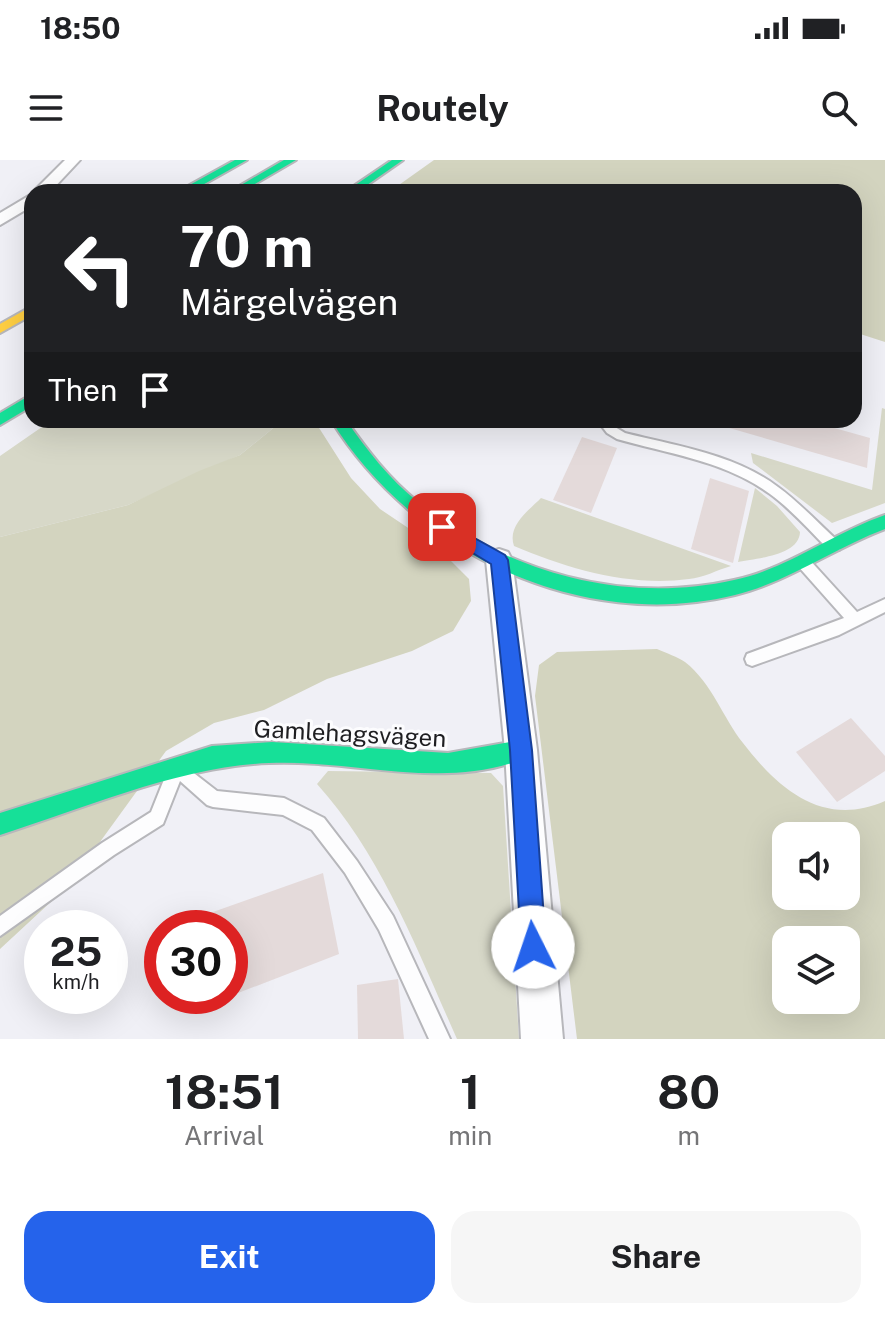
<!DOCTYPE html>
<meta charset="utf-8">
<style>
:root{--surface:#fff;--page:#f6f6f6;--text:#202124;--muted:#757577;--accent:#2563eb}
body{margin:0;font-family:"Public Sans",sans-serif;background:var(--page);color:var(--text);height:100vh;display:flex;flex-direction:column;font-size:30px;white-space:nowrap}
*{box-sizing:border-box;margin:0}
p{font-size:26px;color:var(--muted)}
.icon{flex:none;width:44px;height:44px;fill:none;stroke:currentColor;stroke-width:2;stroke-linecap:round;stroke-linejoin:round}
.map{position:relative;height:879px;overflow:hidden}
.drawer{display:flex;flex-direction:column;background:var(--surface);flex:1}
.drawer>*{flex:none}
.banner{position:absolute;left:24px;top:24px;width:838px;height:244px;border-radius:24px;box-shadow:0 8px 32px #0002;background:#202124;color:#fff;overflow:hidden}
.tools{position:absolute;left:772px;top:662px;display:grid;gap:16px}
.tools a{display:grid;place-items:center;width:88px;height:88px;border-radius:16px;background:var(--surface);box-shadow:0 8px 32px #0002;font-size:40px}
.speed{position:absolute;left:24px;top:750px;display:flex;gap:16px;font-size:40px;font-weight:700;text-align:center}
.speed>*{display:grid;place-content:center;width:104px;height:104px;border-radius:50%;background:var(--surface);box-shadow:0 8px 32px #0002;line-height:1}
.speed small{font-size:20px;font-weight:400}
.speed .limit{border:12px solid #d22;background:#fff;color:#111}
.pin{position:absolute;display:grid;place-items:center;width:68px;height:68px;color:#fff;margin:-34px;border-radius:16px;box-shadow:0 4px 12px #0006}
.me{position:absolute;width:88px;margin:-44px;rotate:356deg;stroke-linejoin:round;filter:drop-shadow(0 0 6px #0008)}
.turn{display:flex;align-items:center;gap:28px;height:168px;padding:0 24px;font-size:36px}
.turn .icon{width:104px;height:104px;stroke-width:2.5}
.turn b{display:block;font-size:56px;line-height:68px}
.then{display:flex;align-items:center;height:76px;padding:0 24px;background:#0003;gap:16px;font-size:30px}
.eta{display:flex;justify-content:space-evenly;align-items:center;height:136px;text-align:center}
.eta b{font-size:48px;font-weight:700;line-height:56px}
.button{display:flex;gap:16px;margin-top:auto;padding:16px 24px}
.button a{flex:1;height:92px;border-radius:24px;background:var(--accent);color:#fff;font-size:32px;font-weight:700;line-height:92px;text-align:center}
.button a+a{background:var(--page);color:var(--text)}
.status{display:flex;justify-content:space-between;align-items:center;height:56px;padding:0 40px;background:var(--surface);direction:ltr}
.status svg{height:22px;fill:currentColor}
header{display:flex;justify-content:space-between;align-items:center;height:104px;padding:0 24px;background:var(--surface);font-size:36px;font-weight:700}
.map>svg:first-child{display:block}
.green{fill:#d7d8c8}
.forest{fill:#d3d4bf;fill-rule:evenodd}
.building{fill:#e4dada}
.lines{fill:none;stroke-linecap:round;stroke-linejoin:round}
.lane-casing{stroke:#b7b7bb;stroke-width:4}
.street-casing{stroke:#b7b7bb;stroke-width:4}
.fast-casing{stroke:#b7b7bb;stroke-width:4}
.slow-casing{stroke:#b7b7bb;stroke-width:4}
.lane{fill:#fdfdfe;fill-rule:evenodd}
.street{fill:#fdfdfe;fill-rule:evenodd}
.fast{fill:#16e098;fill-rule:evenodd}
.slow{fill:#ffcf43;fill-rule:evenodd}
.route{fill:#2563eb;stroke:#184099;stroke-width:2}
.labels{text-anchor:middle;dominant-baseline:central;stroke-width:6;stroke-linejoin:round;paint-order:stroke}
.street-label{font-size:24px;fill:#1e1e21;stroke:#fcfcfe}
</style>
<div class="status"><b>18:50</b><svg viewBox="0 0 49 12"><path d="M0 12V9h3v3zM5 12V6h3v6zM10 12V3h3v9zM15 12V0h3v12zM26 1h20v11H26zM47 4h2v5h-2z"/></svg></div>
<header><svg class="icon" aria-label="menu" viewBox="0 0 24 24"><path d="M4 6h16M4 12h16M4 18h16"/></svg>Routely<svg class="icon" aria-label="search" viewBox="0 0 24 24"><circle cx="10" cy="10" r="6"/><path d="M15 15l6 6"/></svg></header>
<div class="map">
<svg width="885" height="879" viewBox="0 0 885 879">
<rect width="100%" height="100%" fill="#f0f0f6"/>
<!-- green -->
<g class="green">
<polygon points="882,248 885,249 885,343 832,363 753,303 751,293 872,330"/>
<polygon points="52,260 292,260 277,265 240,295 128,345 0,377 0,296"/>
<path d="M755 328 777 346 800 372C799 396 757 398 738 402Z"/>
<path d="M541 338 731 406C717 410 703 418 689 419 630 427 568 409 514 386 507 366 528 351 541 338Z"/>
<path d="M328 611 491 613 503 626 519 879H457C418 792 382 696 317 624Z"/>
</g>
<!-- forest -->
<g class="forest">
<polygon points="434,0 885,0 885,182 854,172 854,32 389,32"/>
<polygon points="292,260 314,260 351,318 380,349 438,388 469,419 471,441 453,471 412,491 327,519 264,550 214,563 166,591 68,726 0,789 0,377 128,345 199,311 240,295 277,265"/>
<path d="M657 489C666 493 678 497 685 502 712 523 723 558 743 583 779 630 824 668 885 641V879H577L535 536 539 505 557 492ZM786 676H846V736H786ZM786 780H846V840H786Z"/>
</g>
<!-- building -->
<g class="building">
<polygon points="727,260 806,260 870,278 867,308 726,267"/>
<polygon points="582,277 617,288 591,353 553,340"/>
<polygon points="710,318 749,331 733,403 691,389"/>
<polygon points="851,558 885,596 885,611 837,642 796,592"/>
<polygon points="323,713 339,794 233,835 230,768 179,768 179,764"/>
<polygon points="398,819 404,879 358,879 357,825"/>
</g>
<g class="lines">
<defs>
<g id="lane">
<path d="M597 260H609L615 267 625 273C677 286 734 294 778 327 800 343 819 364 839 382L841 386 839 390H829C810 371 792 350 770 334 725 301 669 294 617 279L607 273Z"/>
<polygon points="802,395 807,397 857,452 885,439 885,452 839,475 752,506 747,504 745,499 747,494 844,458 797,405 795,401 797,397"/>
<polygon points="177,600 217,631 284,638 324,658 357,701 393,756 450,879 429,879 379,770 345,713 312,670 283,655 213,647 207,645 180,621 163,664 114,695 0,776 0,756 102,683 151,652 171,602"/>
</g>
<g id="street">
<polygon points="65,0 80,0 50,32 33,32"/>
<polygon points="32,34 32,46 0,65 0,53"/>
<polygon points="499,389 508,392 512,400 537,590 563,879 521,879 505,590 486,400 490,392"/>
</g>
<g id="fast">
<polygon points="235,0 247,0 190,32 177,32"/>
<polygon points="284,0 296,0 241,32 229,32"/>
<polygon points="392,0 403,0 357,32 345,32"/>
<polygon points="32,234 32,246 0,265 0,253"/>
<path d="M331 260H346C367 290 389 319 418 342 507 412 622 445 734 420 787 409 833 373 885 355V369C834 388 788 422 735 435 580 473 413 392 331 260Z"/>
<path d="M521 580 528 583 531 590 528 597C446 632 354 599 269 603 182 606 84 648 0 675V653L212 586 272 582 448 593Z"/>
</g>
<polygon id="slow" points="32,146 32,155 0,173 0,164"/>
</defs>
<!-- lane casing -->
<use href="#lane" class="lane-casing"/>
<!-- street casing -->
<use href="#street" class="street-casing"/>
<!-- fast casing -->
<use href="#fast" class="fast-casing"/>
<!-- slow casing -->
<use href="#slow" class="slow-casing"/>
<!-- lane -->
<use href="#lane" class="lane"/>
<!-- street -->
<use href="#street" class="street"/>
<!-- fast -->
<use href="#fast" class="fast"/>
<!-- slow -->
<use href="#slow" class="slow"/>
</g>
<!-- route -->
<polygon class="route" points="442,360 505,395 508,400 532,590 546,787 542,796 533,799 524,796 521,787 510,590 491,404 436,371 433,367"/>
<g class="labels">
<!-- street labels -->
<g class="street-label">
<text transform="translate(350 573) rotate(3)">Gamlehagsvägen</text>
</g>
</g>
</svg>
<div class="tools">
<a><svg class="icon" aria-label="sound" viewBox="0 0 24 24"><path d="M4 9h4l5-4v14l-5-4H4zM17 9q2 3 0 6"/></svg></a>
<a><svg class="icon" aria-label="layers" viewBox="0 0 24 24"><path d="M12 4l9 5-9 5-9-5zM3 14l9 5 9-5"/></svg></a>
</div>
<div class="speed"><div>25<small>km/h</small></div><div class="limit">30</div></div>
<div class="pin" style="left:442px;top:367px;background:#d93025"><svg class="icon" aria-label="arrive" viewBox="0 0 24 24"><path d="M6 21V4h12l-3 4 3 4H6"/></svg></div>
<svg class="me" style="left:533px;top:787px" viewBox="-20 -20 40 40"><circle r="19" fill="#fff"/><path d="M0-13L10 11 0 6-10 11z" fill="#2563eb"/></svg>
<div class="banner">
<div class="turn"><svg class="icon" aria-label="left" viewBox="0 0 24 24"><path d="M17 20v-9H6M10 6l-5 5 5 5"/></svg><div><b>70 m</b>Märgelvägen</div></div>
<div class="then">Then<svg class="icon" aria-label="arrive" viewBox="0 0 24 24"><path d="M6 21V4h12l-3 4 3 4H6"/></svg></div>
</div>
</div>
<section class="drawer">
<div class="eta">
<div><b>18:51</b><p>Arrival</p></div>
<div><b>1</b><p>min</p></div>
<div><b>80</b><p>m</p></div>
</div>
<div class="button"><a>Exit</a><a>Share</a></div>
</section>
